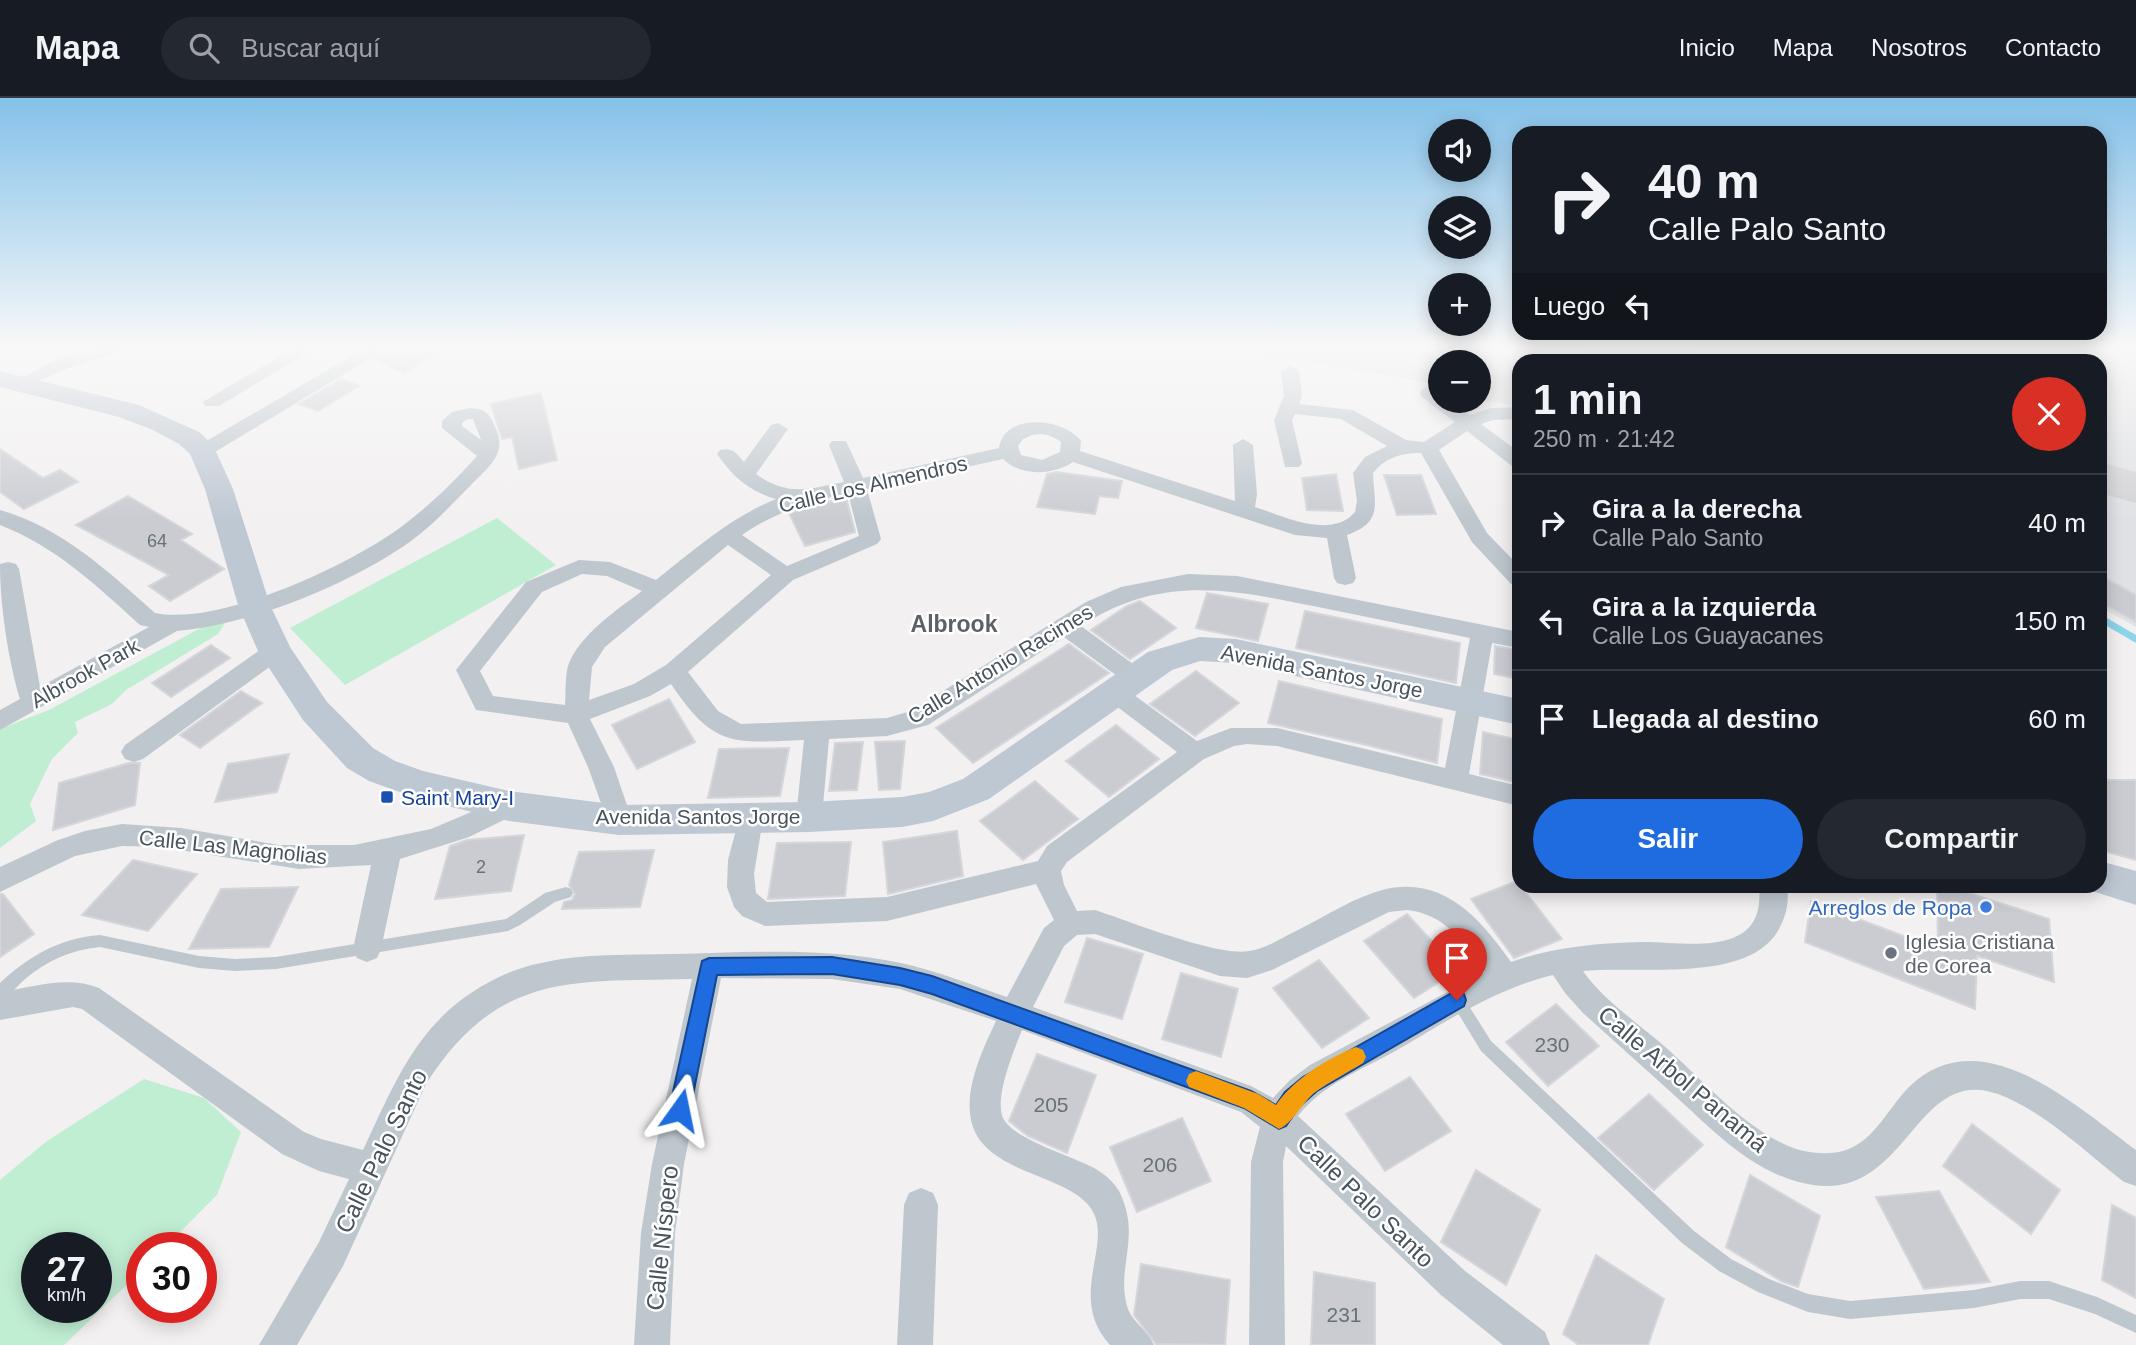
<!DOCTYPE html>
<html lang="es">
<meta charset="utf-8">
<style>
:root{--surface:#171b24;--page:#242831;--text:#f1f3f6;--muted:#9ea1a6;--line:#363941;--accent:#1e6cdf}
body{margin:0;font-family:Arial,sans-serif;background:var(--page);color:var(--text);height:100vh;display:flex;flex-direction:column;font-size:26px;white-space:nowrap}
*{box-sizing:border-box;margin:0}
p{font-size:23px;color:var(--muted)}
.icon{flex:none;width:38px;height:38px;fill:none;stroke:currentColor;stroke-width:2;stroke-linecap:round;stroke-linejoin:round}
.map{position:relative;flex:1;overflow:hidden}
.sheet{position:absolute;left:1512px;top:256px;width:595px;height:539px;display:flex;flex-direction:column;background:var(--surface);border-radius:21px;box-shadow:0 4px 18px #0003}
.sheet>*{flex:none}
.banner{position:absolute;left:1512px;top:28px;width:595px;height:214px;border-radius:21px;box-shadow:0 4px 18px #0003;background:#171b24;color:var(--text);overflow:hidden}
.fabs{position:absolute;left:1428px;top:21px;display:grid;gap:14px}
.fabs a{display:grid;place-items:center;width:63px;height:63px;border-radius:50%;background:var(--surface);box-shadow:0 4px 18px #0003;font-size:35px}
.speed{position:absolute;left:21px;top:1134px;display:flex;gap:14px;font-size:35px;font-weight:700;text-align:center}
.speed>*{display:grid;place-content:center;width:91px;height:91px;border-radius:50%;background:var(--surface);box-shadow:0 4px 18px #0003;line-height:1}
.speed small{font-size:18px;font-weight:400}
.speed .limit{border:10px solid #d22;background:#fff;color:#111}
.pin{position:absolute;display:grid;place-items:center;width:60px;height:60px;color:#fff;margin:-72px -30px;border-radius:50% 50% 50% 0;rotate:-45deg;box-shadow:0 0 7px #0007}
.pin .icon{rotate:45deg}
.me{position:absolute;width:77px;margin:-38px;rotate:12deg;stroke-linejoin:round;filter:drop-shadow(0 0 5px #0008)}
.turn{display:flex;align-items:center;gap:24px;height:147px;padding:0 21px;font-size:32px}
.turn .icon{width:91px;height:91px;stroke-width:2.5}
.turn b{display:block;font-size:49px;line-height:60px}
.then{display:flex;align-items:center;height:66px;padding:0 21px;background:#0003;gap:14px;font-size:26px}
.round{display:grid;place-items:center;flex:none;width:74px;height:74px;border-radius:37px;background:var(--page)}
.overview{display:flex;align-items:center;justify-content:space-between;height:119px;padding:0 21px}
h1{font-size:42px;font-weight:700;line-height:52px}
.action{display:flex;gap:14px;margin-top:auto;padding:14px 21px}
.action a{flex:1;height:80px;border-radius:42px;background:var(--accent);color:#fff;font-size:28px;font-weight:700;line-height:80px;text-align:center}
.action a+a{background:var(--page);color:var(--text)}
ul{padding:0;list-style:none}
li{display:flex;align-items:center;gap:21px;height:98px;padding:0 21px;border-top:2px solid var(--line)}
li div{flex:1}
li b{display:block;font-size:26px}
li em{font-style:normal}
header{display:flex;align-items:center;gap:42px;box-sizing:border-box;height:98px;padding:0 35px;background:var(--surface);border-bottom:2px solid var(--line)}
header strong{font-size:33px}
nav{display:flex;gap:38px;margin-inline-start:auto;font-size:24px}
.search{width:490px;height:63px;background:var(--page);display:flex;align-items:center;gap:18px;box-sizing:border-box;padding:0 24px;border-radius:38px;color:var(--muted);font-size:26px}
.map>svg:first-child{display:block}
.airport{fill:#dfe1e4}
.green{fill:#c0eed3;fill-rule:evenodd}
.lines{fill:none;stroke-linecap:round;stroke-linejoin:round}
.stream{stroke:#8ed4ea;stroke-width:7}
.taxiway{fill:#d2d2d5;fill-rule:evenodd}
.building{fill:#caccd2;stroke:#d4d6db;stroke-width:2}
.service{fill:#bec7ce;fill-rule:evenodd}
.minor{fill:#bec7ce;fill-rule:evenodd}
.secondary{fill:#bec8d3;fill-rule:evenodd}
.route{fill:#1e6cdf;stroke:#144691;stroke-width:2}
.slow{fill:#f59e0b}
.transit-dot{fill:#1a4fb4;stroke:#fff;stroke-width:2.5}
.shop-dot{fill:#3f7fe0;stroke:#fff;stroke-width:2.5}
.worship-dot{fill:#6b7280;stroke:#fff;stroke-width:2.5}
.labels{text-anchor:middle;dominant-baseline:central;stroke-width:5;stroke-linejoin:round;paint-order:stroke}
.number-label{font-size:18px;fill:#68717a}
.street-label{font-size:21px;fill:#48535d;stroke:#fff}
.transit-label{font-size:21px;fill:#164399;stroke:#fff;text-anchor:start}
.shop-label{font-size:21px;fill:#366cbe;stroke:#fff;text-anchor:end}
.worship-label{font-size:21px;fill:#5b616d;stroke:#fff;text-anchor:start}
.near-number-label{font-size:21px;fill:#68717a}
.neighbourhood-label{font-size:23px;font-weight:bold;fill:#5d6065;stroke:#fff}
.near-street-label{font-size:24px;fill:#48535d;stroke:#fff}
</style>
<header>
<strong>Mapa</strong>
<div class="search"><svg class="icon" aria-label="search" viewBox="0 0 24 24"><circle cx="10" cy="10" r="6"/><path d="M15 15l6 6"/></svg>Buscar aquí</div>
<nav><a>Inicio</a><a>Mapa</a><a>Nosotros</a><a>Contacto</a></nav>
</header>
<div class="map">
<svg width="2136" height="1247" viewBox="0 0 2136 1247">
<rect width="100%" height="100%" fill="#f2f0f0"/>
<!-- airport -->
<polygon class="airport" points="1219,248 2136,248 2136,529 2100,509 2100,262 1519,262 1519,308 1479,302 1479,264 1440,264 1440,294 1425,284"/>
<!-- green -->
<g class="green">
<polygon points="497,420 556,467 345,587 290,530"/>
<polygon points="232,513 218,536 126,592 112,606 75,624 78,635 52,661 30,706 36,723 0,750 0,631 49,612"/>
<path d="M144 981 204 1000 241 1034 217 1097 164 1150H142V1172L64 1247H0V1082L47 1043ZM37 1150H96V1209H37Z"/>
</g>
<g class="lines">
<!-- stream -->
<polyline class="stream" points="2100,520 2136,541"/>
<!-- taxiway -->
<g class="taxiway">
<polygon points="1578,248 1679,248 1699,253 1706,262 1609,262 1584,257"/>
<polygon points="2100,364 2136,374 2136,405 2100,395"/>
</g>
</g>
<!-- building -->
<g class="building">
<polygon points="400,248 452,248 403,275 375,261"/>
<polygon points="341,281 359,288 318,313 299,306"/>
<polygon points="541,295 557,362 519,371 512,339 502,341 491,306"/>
<polygon points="0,351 43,380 60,372 78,384 24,411 0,394"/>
<polygon points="1056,374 1122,383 1118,400 1099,398 1095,416 1037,409 1047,376"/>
<polygon points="1336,376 1343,413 1307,412 1302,380"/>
<polygon points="1384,377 1421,377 1436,416 1397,417"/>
<polygon points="128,398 192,436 181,442 224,471 170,503 149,488 169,477 76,427"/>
<polygon points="846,399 855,434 805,448 789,415"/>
<polygon points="2100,477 2136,497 2136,524 2100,504"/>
<polygon points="1207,495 1268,506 1258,543 1196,530"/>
<polygon points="1140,503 1176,530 1130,561 1091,532 1127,508"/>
<polygon points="1305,513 1460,545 1456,585 1296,550"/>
<polygon points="1069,546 1109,575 973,665 936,630"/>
<polygon points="211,547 230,560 171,599 152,585"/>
<polygon points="1495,548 1519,552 1519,581 1494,576"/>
<polygon points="1196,573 1239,605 1195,638 1150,606"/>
<polygon points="1279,583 1442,621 1437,665 1367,647 1268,625"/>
<polygon points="241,593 262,605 200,650 180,637"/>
<polygon points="669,601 695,644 637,671 612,627"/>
<polygon points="1116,627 1159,661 1109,699 1066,663"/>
<polygon points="1483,634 1519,642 1519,685 1480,676"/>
<polygon points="905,643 900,691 879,692 875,644"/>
<polygon points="863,644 857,692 829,693 835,645"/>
<polygon points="789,650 780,698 708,700 719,651"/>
<polygon points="289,656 277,694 215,704 228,666"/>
<polygon points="129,665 140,665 135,707 53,732 59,685"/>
<polygon points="2100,682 2136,682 2136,762 2100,752"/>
<polygon points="1035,683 1078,721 1023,762 980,723"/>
<polygon points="957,733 963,778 888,796 883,744"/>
<polygon points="524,737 511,793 435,801 450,748 467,742"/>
<polygon points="851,744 845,798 768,801 777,745"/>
<polygon points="654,752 640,809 562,811 564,804 572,802 575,796 569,787 579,754"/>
<polygon points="133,762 197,776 148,833 82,817"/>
<polygon points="1517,783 1562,841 1514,860 1471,801"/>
<polygon points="1937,788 1947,788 2049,821 2054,884 1977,858 1975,911 1805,844 1811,803 1938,851"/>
<polygon points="298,789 269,849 189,851 221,791"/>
<polygon points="0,796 3,796 34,836 0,859"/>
<polygon points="1407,816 1458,872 1414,900 1364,843"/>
<polygon points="1087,840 1143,856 1122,921 1065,904"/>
<polygon points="1319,862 1369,920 1322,950 1273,890"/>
<polygon points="1181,875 1238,891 1221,959 1162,941"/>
<polygon points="1556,906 1599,948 1548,988 1506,944"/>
<polygon points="1037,956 1096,977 1067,1055 1028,1038 1009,1023"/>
<polygon points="1410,979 1451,1033 1385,1073 1346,1016"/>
<polygon points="1649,996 1703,1047 1654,1092 1598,1040"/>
<polygon points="1182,1020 1211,1083 1137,1114 1110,1049"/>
<polygon points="1972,1026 2060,1092 2031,1136 1943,1068"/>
<polygon points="1476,1072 1540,1112 1506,1187 1441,1144"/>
<polygon points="1750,1077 1820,1118 1798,1189 1781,1183 1726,1149"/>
<polygon points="1939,1093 1990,1184 1924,1191 1876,1099"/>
<polygon points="2112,1107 2136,1120 2136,1200 2102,1182"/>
<polygon points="1596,1157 1664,1201 1648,1247 1579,1247 1563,1236"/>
<polygon points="1141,1166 1230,1182 1225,1247 1156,1246 1134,1217"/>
<polygon points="1314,1174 1375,1185 1375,1247 1311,1247"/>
</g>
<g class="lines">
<!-- service -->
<g class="service">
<path d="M566 789 571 791 573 795 571 799 555 804 520 827 508 833 276 871 235 873 199 870 100 849C71 852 48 862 25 881 17 888 10 898 0 902V885C29 858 60 840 100 837L199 858 235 861 276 859 506 821 545 795Z"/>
<polygon points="1457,895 1462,897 1491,943 1694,1133 1731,1161 1769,1181 1808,1196 1850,1203 1974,1192 2020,1183 2049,1183 2097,1199 2136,1217 2136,1235 2095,1216 2049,1201 2020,1201 1974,1210 1850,1221 1808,1214 1758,1194 1719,1173 1682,1145 1481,953 1450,902 1452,897"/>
</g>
<!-- minor -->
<g class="minor">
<polygon points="100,248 127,248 124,252 60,273 24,290 15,285 48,265"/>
<polygon points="297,248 319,248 219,308 205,308 203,304"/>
<polygon points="369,248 391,248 210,357 203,359 193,353 196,349"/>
<path d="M1290 268 1299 273 1302 298 1299 306 1353 312 1406 342 1424 344 1455 324 1422 299 1420 295 1422 291 1429 289 1440 295V303H1451L1470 317 1491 310 1519 309V321L1493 322 1481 326 1519 354V370L1512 368 1467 333 1439 352 1487 435 1519 468V488L1511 486 1472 444 1421 355C1403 354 1384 360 1373 375 1374 405 1384 424 1347 437L1356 480 1353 485 1345 487 1337 485 1334 480 1327 440 1295 437 1073 364C1054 377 1021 379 1003 361L867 391 881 441 877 446 793 482 688 574 718 613 741 626 887 620 911 613 1086 504 1121 489 1188 476 1237 478 1519 534V550L1492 545 1469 676 1519 688V708L1277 648 1247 646 1234 648 1204 661 1067 764 1061 773 1064 787 1077 813 1095 812C1129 823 1218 859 1249 853 1266 851 1283 839 1298 832 1326 818 1356 798 1386 791 1444 778 1481 821 1511 864 1554 849 1597 845 1643 844 1670 844 1707 850 1733 840 1757 831 1761 810 1759 788H1787C1789 803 1787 816 1780 829 1752 887 1638 867 1583 873 1603 902 1638 925 1664 948 1703 982 1741 1027 1788 1048 1804 1055 1829 1058 1846 1052 1874 1043 1889 1009 1909 989 1981 919 2076 1008 2136 1052V1088L2124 1084C2085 1054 2045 1014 1998 996 1915 966 1908 1101 1813 1087 1755 1078 1715 1034 1673 996 1643 969 1613 942 1583 915L1565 895 1553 877C1494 891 1444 925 1392 955 1359 973 1322 987 1298 1018L1465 1173 1545 1234 1550 1247H1503L1441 1197 1286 1048 1283 1064 1285 1247H1249L1251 1064 1260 1029 1241 1014 1022 932C1014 952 994 1000 1003 1020 1012 1039 1062 1055 1081 1064 1096 1070 1111 1079 1119 1093 1142 1139 1116 1167 1127 1208 1131 1223 1147 1231 1154 1247H1110C1067 1200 1112 1148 1093 1114 1085 1098 1065 1090 1050 1083 1029 1074 1001 1065 985 1048 952 1015 980 957 996 923L900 891 832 881 721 880 684 1066 675 1135 670 1247H634L641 1135 652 1066 692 881C572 884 498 873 426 986L343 1168 297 1247H259L319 1144 349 1081 319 1073 282 1056 82 911 73 909 0 922V894C33 889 68 877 99 890L304 1034 321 1041 363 1052C388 1000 409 944 456 906 480 887 510 871 541 865 584 855 629 857 673 856 749 854 826 849 901 865 937 873 972 887 1007 899L1044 830 1054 822 1036 786 887 823 765 828 742 818 734 809 727 789 728 762 741 713 750 710 759 713 763 721 754 776 756 795 767 804 887 799 1038 763 1047 748 1177 654 1107 601 1103 595 1107 589 1115 586 1123 589 1197 643 1231 630H1277L1445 670 1470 540C1421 530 1372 520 1323 510 1233 492 1163 475 1081 528L1144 574 1148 580 1144 586 1136 589 1128 586 1064 539 928 627 887 638 829 641 822 719 818 727 809 730 800 727 796 719 804 642C732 645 714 650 671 586L650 598 590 621 614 669 632 722 628 730 619 733 610 730 588 669 568 625 476 612 456 572 526 484 579 462 610 464 656 482C694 452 731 419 776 401 749 393 733 379 717 356L720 352C733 349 736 355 744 364L771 327 778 325 788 331 756 376C788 399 808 391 844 384L829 347 832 343H846L863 380 999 350C1004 314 1064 320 1081 343L1080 353 1235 403 1233 347 1243 341 1253 347 1257 396 1255 409C1283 418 1331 442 1355 414L1357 403 1353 375 1365 359 1387 348 1341 321 1295 316 1292 322 1302 365 1299 369H1285L1274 322 1284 298 1281 273ZM1032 337C1044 335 1052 337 1061 344L1060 354 1042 362 1021 357 1018 348 1023 341ZM848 395 859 438 787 468 742 437C775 414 809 404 848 395ZM728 447 771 477 666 567 634 586 589 602 592 569 605 549ZM582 476 607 478 642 493C618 511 578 538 568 568 565 579 566 595 565 607L493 598 480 573 542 494ZM1407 812C1445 816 1464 844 1485 874L1310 967 1290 982 1273 1000 1251 988 1033 909 1064 848 1077 837 1095 836 1220 878 1247 880 1272 872 1389 814Z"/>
<path d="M470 310C486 311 490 316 496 331 508 357 486 371 470 388 451 407 433 427 411 443 351 486 250 527 177 533L0 632V612L20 601C8 562 0 506 0 466L8 464 16 466 19 471 40 589 149 529 140 527C97 488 55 448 0 427V412C61 429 109 474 155 515 218 528 342 470 394 434 424 413 453 385 477 358L442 330V323L452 314ZM468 321H473L481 342 462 328V325Z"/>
<polygon points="275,545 283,547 287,553 283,559 143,661 134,664 125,661 121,654 125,647 267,547"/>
<polygon points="509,698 518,701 522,708 518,715 469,739 400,761 381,851 377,860 367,864 357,860 353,851 371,767 299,771 161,749 122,748 75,758 0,794 0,769 58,742 85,733 122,726 181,730 279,747 354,747 431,731"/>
<polygon points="921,1090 933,1095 938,1107 933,1247 897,1247 904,1107 909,1095"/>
</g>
<!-- secondary -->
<g class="secondary">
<polygon points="0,273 139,307 199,334 213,347 233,391 270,507 290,549 327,604 373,650 395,663 423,673 509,693 619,707 809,704 902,699 929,694 963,681 1148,554 1199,539 1236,541 1519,601 1519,627 1236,565 1200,563 1172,572 989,701 933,723 902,729 809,734 619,737 509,723 419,701 369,683 347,670 303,622 258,553 238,507 205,391 190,356 179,346 153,332 119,319 0,289"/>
<polygon points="2100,763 2136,773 2136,807 2086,791 2085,788 2100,788"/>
</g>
</g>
<!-- sky -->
<linearGradient id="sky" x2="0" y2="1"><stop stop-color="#84c1e9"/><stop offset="0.59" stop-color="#f9f8f8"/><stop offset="1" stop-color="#f9f8f8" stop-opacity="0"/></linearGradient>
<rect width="2136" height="423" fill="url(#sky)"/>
<!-- route -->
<polygon class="route" points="832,859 900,870 932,878 1251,993 1276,1007 1285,994 1303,979 1450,896 1457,894 1464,896 1466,902 1464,908 1317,993 1300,1008 1286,1028 1279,1031 1244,1010 932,896 900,887 832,876 717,877 690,1012 687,1019 680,1022 672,1019 669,1012 702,863 709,860"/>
<!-- slow -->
<path class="slow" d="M1356 949 1363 952 1366 959 1363 965C1347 975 1329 984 1314 995 1302 1005 1293 1025 1279 1031L1244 1010 1189 989 1186 983 1189 976 1196 973 1258 996 1276 1007C1294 981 1326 961 1356 949Z"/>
<!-- markers -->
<rect class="transit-dot" x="380" y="692" width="14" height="14" rx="3.5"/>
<circle class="shop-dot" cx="1986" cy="809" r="7"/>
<circle class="worship-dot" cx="1891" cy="855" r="7"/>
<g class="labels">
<!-- number labels -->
<g class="number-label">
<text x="157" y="443">64</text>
<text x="481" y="769">2</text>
</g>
<!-- street labels -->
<g class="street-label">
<text transform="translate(873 386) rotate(-13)">Calle Los Almendros</text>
<text transform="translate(1000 566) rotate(-31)">Calle Antonio Racimes</text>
<text transform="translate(1322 573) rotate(11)">Avenida Santos Jorge</text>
<text transform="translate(85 575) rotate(-29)">Albrook Park</text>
<text x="698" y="718">Avenida Santos Jorge</text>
<text transform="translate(233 749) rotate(6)">Calle Las Magnolias</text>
</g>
<!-- transit labels -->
<g class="transit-label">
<text x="401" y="699">Saint Mary-I</text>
</g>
<!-- shop labels -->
<g class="shop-label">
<text x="1972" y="809">Arreglos de Ropa</text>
</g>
<!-- worship labels -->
<g class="worship-label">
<text x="1905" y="843">Iglesia Cristiana<tspan x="1905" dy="24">de Corea</tspan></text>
</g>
<!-- near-number labels -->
<g class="near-number-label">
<text x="1552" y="946">230</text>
<text x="1051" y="1006">205</text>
<text x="1160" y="1066">206</text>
<text x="1344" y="1216">231</text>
</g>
<!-- neighbourhood labels -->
<g class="neighbourhood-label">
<text x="954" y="526">Albrook</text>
</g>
<!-- near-street labels -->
<g class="near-street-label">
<text transform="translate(1683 981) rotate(40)">Calle Arbol Panamá</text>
<text transform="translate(381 1053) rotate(-64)">Calle Palo Santo</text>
<text transform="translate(1366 1103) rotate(44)">Calle Palo Santo</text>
<text transform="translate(662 1140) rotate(-84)">Calle Níspero</text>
</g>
</g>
</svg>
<div class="fabs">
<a><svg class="icon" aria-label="sound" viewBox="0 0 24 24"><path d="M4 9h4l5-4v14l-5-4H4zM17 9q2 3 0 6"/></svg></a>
<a><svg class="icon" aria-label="layers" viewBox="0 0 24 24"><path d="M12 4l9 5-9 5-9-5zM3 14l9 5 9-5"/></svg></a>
<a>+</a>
<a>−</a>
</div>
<div class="speed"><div>27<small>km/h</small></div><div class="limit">30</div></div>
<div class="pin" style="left:1457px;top:902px;background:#d93025"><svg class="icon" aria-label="arrive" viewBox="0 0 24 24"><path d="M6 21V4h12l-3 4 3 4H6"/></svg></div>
<svg class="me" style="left:680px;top:1012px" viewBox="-20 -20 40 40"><path d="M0-17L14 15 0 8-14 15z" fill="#1e6cdf" stroke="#fff" stroke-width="4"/></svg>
<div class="banner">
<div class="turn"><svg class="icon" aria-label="right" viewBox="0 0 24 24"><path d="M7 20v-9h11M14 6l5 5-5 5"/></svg><div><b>40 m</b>Calle Palo Santo</div></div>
<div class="then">Luego<svg class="icon" aria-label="left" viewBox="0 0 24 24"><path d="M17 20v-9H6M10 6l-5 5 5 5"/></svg></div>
</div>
<section class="sheet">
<div class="overview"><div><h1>1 min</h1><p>250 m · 21:42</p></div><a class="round" style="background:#d93025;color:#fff"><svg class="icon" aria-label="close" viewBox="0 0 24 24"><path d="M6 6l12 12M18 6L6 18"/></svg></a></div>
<ul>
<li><svg class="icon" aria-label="right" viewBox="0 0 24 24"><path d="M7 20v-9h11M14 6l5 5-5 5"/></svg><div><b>Gira a la derecha</b><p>Calle Palo Santo</p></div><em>40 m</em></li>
<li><svg class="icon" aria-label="left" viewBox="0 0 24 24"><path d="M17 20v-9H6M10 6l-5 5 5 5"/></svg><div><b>Gira a la izquierda</b><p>Calle Los Guayacanes</p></div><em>150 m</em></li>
<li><svg class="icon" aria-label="arrive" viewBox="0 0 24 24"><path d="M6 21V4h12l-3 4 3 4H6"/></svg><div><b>Llegada al destino</b></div><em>60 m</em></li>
</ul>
<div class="action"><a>Salir</a><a>Compartir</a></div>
</section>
</div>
